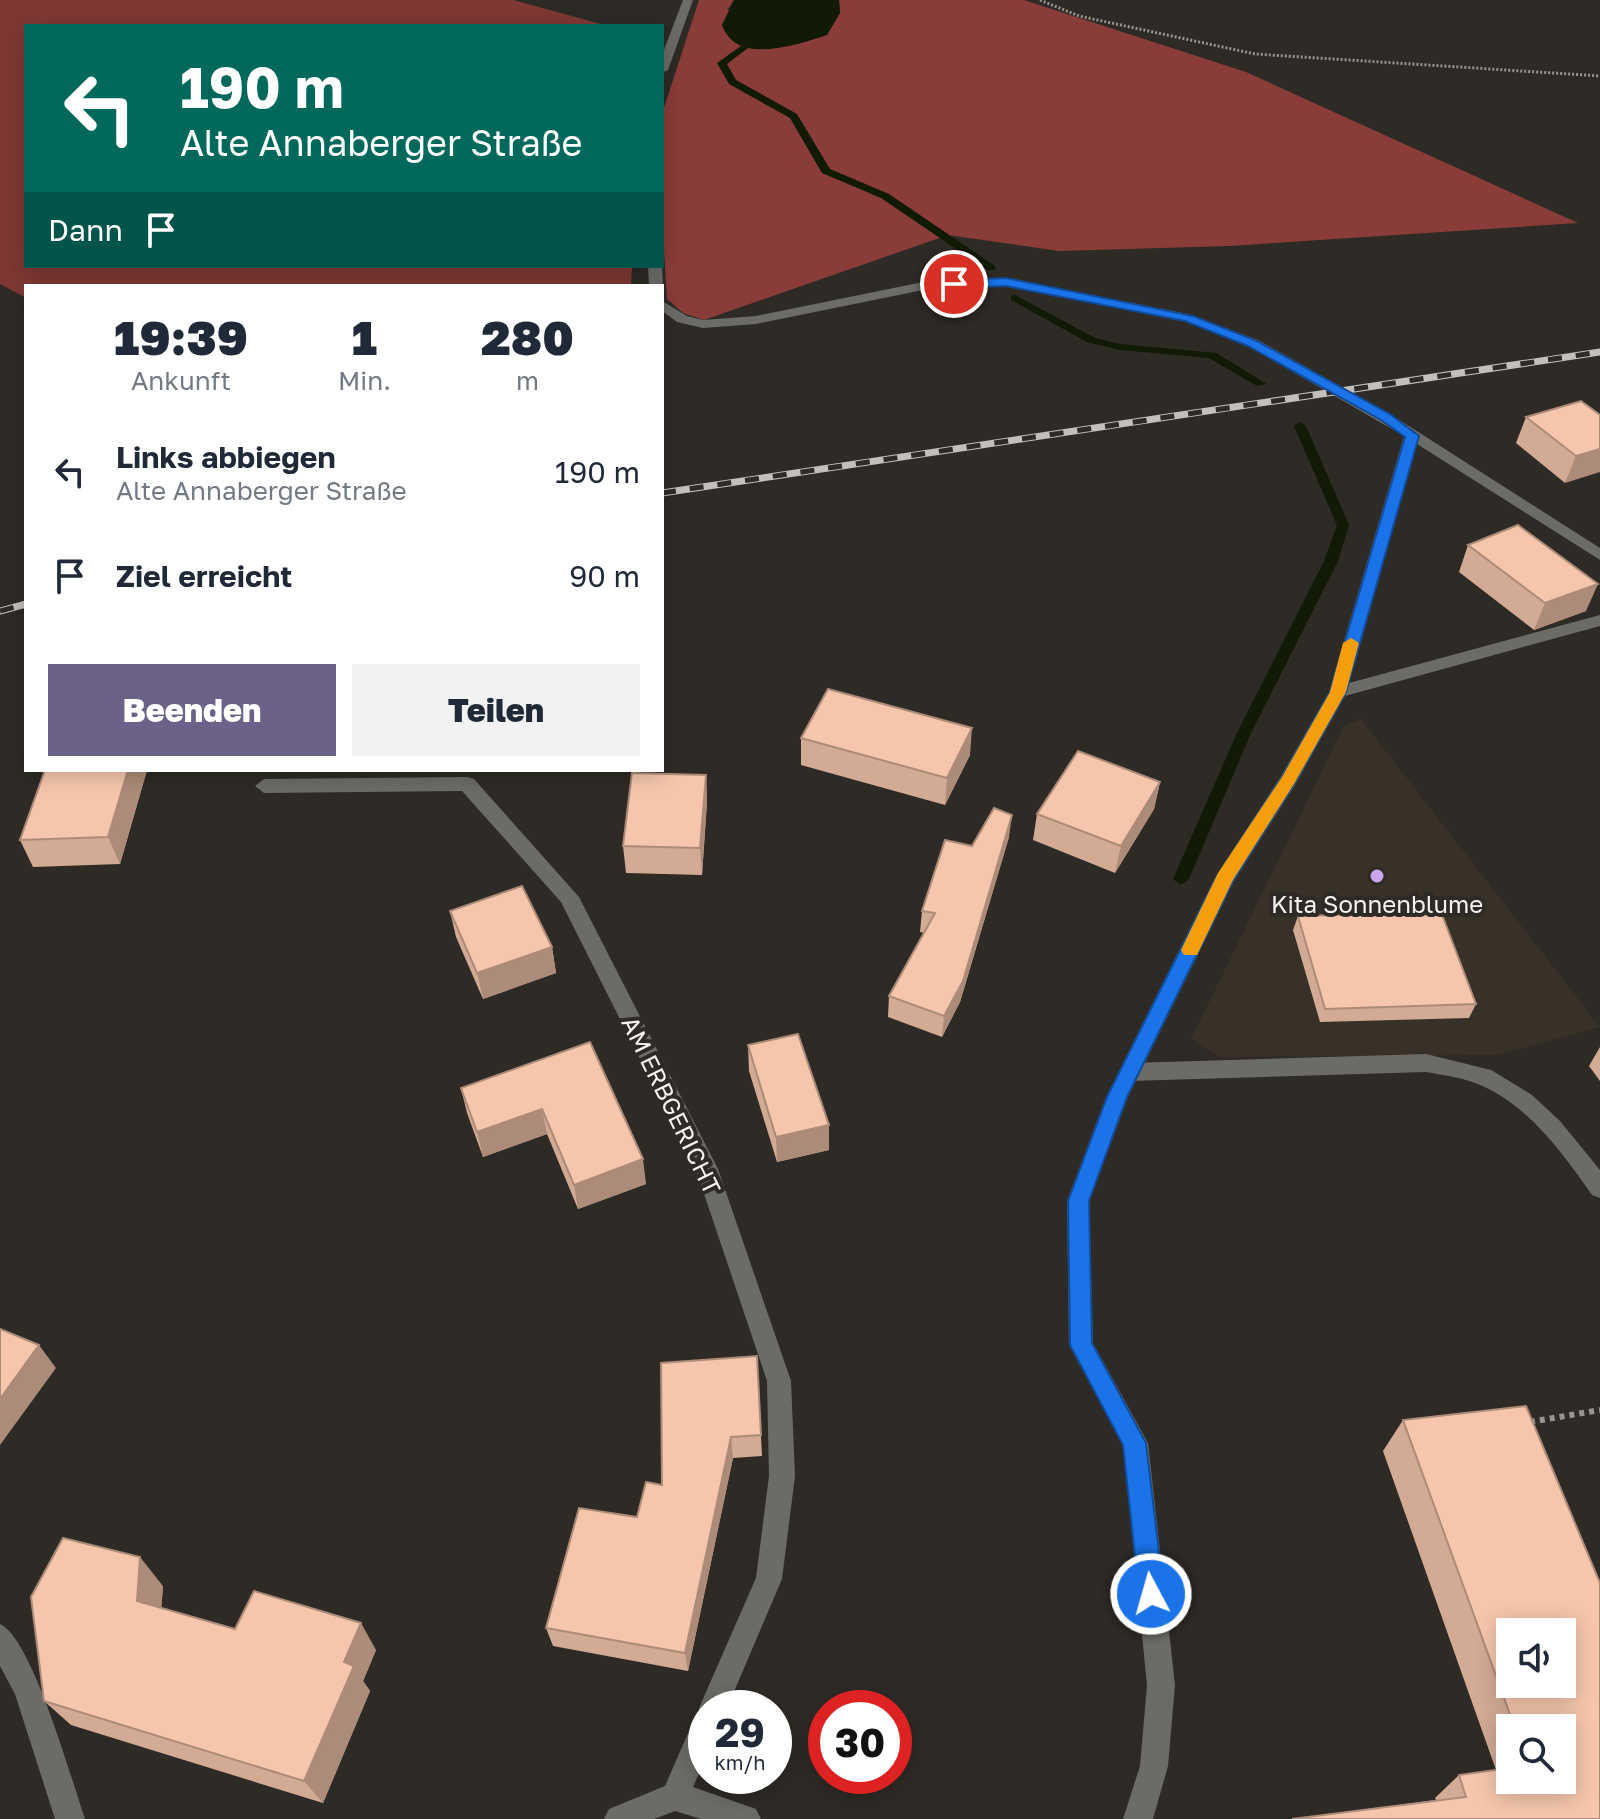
<!DOCTYPE html>
<html lang="de">
<meta charset="utf-8">
<style>
:root{--surface:#fff;--page:#f2f2f3;--text:#1f2937;--muted:#747a83;--accent:#6b6189}
body{margin:0;font-family:"Golos Text",sans-serif;background:var(--page);color:var(--text);height:100vh;display:flex;flex-direction:column;font-size:30px;white-space:nowrap}
*{box-sizing:border-box;margin:0}
p{font-size:26px;color:var(--muted)}
.icon{flex:none;width:44px;height:44px;fill:none;stroke:currentColor;stroke-width:2;stroke-linecap:round;stroke-linejoin:round}
.map{position:relative;flex:1;overflow:hidden}
.sheet{position:absolute;left:24px;top:284px;width:640px;height:488px;display:flex;flex-direction:column;background:var(--surface);border-radius:0px;box-shadow:0 4px 20px #0003}
.sheet>*{flex:none}
.guide{position:absolute;left:24px;top:24px;width:640px;height:244px;border-radius:0px;box-shadow:0 4px 20px #0003;background:#00695c;color:#fff;overflow:hidden}
.buttons{position:absolute;left:1496px;top:1618px;display:grid;gap:16px}
.buttons a{display:grid;place-items:center;width:80px;height:80px;border-radius:0px;background:var(--surface);box-shadow:0 4px 20px #0003;font-size:40px}
.speed{position:absolute;left:688px;top:1690px;display:flex;gap:16px;font-size:40px;font-weight:700;text-align:center}
.speed>*{display:grid;place-content:center;width:104px;height:104px;border-radius:50%;background:var(--surface);box-shadow:0 4px 20px #0003;line-height:1}
.speed small{font-size:20px;font-weight:400}
.speed .limit{border:12px solid #d22;background:#fff;color:#111}
.pin{position:absolute;display:grid;place-items:center;width:68px;height:68px;color:#fff;margin:-34px;border:4px solid #fff;border-radius:50%;box-shadow:0 2px 8px #0007}
.me{position:absolute;width:88px;margin:-44px;rotate:354deg;stroke-linejoin:round;filter:drop-shadow(0 0 6px #0008)}
.turn{display:flex;align-items:center;gap:28px;height:168px;padding:0 24px;font-size:36px}
.turn .icon{width:104px;height:104px;stroke-width:2.5}
.turn b{display:block;font-size:56px;line-height:68px}
.then{display:flex;align-items:center;height:76px;padding:0 24px;background:#0003;gap:16px;font-size:30px}
.eta{display:flex;justify-content:space-evenly;align-items:center;height:136px;text-align:center}
.eta b{font-size:48px;font-weight:800;line-height:56px}
.action{display:flex;gap:16px;margin-top:auto;padding:16px 24px}
.action a{flex:1;height:92px;border-radius:0px;background:var(--accent);color:#fff;font-size:32px;font-weight:800;line-height:92px;text-align:center}
.action a+a{background:var(--page);color:var(--text)}
ul{padding:0;list-style:none}
li{display:flex;align-items:center;gap:24px;height:104px;padding:0 24px}
li div{flex:1}
li b{display:block;font-size:30px}
li em{font-style:normal}
.map>svg:first-child{display:block}
.built{fill:#383127}
.green{fill:#7f3834}
.forest{fill:#8a3c38}
.water{fill:#101a04}
.lines{fill:none;stroke-linecap:round;stroke-linejoin:round}
.stream{fill:#101a04;fill-rule:evenodd}
.path-far1{stroke:#979491;stroke-width:3;stroke-dasharray:2 2;stroke-linecap:butt}
.path{stroke:#979491;stroke-width:6;stroke-dasharray:5 5;stroke-linecap:butt}
.lane{fill:#6b6b68;fill-rule:evenodd}
.street{fill:#6b6b68;fill-rule:evenodd}
.rail-casing{stroke:#c2bfbc;stroke-width:7}
.rail{stroke:#2e2a26;stroke-width:5;stroke-dasharray:14;stroke-linecap:butt}
.wall{fill:#d3aa94;fill-rule:evenodd}
.shaded-wall{fill:#ac8b78}
.building{fill:#f5c6ac;stroke:#ac8b78;stroke-width:2;fill-rule:evenodd}
.route{fill:#1a73e8;stroke:#114b97;stroke-width:2}
.slow{fill:#f59e0b}
.poi-dot{fill:#c9a5ee;stroke:#2e2a26;stroke-width:3}
.labels{text-anchor:middle;dominant-baseline:central;stroke-width:8;stroke-linejoin:round;paint-order:stroke}
.poi-label{font-size:24px;fill:#f6f4f1;stroke:#2e2a26}
.street-label{font-size:24px;fill:#f6f4f1;stroke:#2e2a26}
</style>
<div class="map">
<svg width="1600" height="1819" viewBox="0 0 1600 1819">
<rect width="100%" height="100%" fill="#2e2a26"/>
<!-- built -->
<polygon class="built" points="1361,719 1600,1027 1497,1055 1219,1057 1191,1039 1344,726"/>
<!-- green -->
<polygon class="green" points="0,0 513,0 608,26 26,26 26,266 632,266 631,286 26,286 26,298 0,284"/>
<!-- forest -->
<polygon class="forest" points="699,0 734,0 727,10 840,13 839,0 1024,0 1246,72 1578,223 1229,246 1059,251 948,235 704,320 683,313 667,299 662,218 662,114"/>
<!-- water -->
<path class="water" d="M734 0H839L840 13 827 35C796 45 736 66 722 25Z"/>
<g class="lines">
<!-- stream -->
<g class="stream">
<polygon points="741,46 748,48 727,64 736,80 797,114 830,169 889,194 995,266 995,270 987,270 881,198 822,173 790,118 729,84 717,63"/>
<polygon points="1015,295 1095,338 1120,344 1216,353 1267,384 1257,386 1209,358 1120,350 1087,342 1011,300 1011,296"/>
<polygon points="1300,422 1306,426 1349,525 1338,561 1251,733 1189,879 1181,885 1173,879 1237,733 1324,561 1337,525 1294,426"/>
</g>
<!-- path-far1 -->
<polyline class="path-far1" points="1040,0 1079,16 1255,54 1600,76"/>
<!-- path -->
<polyline class="path" points="1530,1422 1600,1410"/>
<!-- lane -->
<path class="lane" d="M1426 1054 1491 1070 1532 1095 1560 1121 1600 1170V1198L1592 1195C1562 1152 1526 1102 1475 1083 1460 1077 1442 1075 1426 1072L1130 1081 1122 1078 1119 1072 1122 1066 1130 1063Z"/>
<!-- street -->
<g class="street">
<polygon points="683,0 693,0 668,70 662,73 662,55"/>
<polygon points="648,266 662,266 663,286 662,287 649,286"/>
<polygon points="1006,278 1188,314 1258,340 1390,414 1600,548 1600,560 1417,444 1349,683 1600,615 1600,626 1345,696 1295,785 1234,881 1128,1097 1089,1201 1093,1343 1148,1443 1175,1685 1168,1766 1153,1819 1123,1819 1140,1766 1147,1685 1123,1445 1069,1345 1067,1201 1106,1097 1215,878 1281,776 1329,692 1404,436 1248,346 1184,321 1006,286 928,289 756,324 703,328 677,322 662,311 662,301 687,316 703,320 756,316 928,281"/>
<polygon points="467,777 474,779 579,897 718,1169 791,1381 795,1476 782,1579 727,1708 706,1708 706,1758 693,1787 756,1809 761,1819 701,1819 675,1811 654,1819 604,1819 609,1809 665,1786 696,1715 701,1713 699,1708 756,1578 769,1476 767,1381 696,1170 561,902 462,791 264,793 255,786 264,779"/>
<path d="M0 1624C32 1638 72 1781 85 1819H55L15 1694 0 1666Z"/>
</g>
<defs>
<g id="rail">
<polyline points="662,493 1600,352"/>
<polyline points="0,611 26,604"/>
</g>
</defs>
<!-- rail casing -->
<use href="#rail" class="rail-casing"/>
<!-- rail -->
<use href="#rail" class="rail"/>
</g>
<!-- wall -->
<g class="wall">
<polygon points="1600,415 1565,483 1516,443 1526,417"/>
<polygon points="1468,545 1586,611 1534,630 1459,572"/>
<polygon points="801,738 970,755 945,805 801,765"/>
<polygon points="147,770 120,864 33,867 20,840"/>
<polygon points="706,775 707,802 702,875 626,873 623,846"/>
<polygon points="1160,782 1154,809 1115,873 1033,840 1037,814"/>
<polygon points="1009,837 960,1002 942,1037 888,1017 889,996 924,933 920,932 922,911 972,846"/>
<polygon points="450,911 552,947 556,973 483,999 456,937"/>
<polygon points="1298,916 1476,1004 1469,1018 1320,1022 1293,930"/>
<polygon points="590,1042 646,1184 578,1209 547,1134 483,1157 467,1113 461,1088"/>
<polygon points="748,1045 829,1125 829,1150 777,1162 749,1071"/>
<polygon points="1600,1047 1600,1081 1589,1066"/>
<polygon points="757,1356 762,1456 733,1458 688,1671 553,1646 546,1628 637,1517"/>
<path d="M1526 1406 1600 1583V1819H1292L1436 1800 1435 1798 1459 1775 1496 1770 1383 1451 1403 1420ZM1510 1632H1562V1684H1510ZM1510 1728H1562V1780H1510Z"/>
<polygon points="163,1586 161,1608 235,1629 376,1650 363,1681 370,1691 323,1803 71,1725 44,1701"/>
</g>
<!-- shaded-wall -->
<g class="shaded-wall">
<polygon points="1600,449 1600,472 1565,483 1576,456"/>
<polygon points="1598,584 1586,611 1534,630 1545,603"/>
<polygon points="972,728 970,755 945,805 947,778"/>
<polygon points="128,770 147,770 120,864 108,837"/>
<polygon points="706,775 707,802 702,875 700,848"/>
<polygon points="1160,782 1154,809 1115,873 1121,846"/>
<polygon points="1012,815 1009,837 960,1002 942,1037 944,1016"/>
<polygon points="552,947 556,973 483,999 477,973"/>
<polygon points="542,1109 547,1134 483,1157 477,1132"/>
<polygon points="829,1125 829,1150 777,1162 776,1137"/>
<polygon points="643,1159 646,1184 578,1209 574,1185"/>
<polygon points="39,1345 56,1368 0,1445 0,1399"/>
<polygon points="731,1437 733,1458 688,1671 685,1653"/>
<polygon points="140,1557 163,1586 160,1628 137,1601"/>
<polygon points="361,1623 376,1650 363,1681 370,1691 323,1803 304,1781 344,1662"/>
</g>
<!-- building -->
<g class="building">
<polygon points="1581,401 1600,415 1600,449 1576,456 1526,417"/>
<polygon points="1518,525 1598,584 1545,603 1468,545"/>
<polygon points="828,689 972,728 947,778 801,738"/>
<polygon points="1078,751 1160,782 1121,846 1037,814"/>
<polygon points="45,770 128,770 108,837 20,840"/>
<polygon points="632,773 706,775 700,848 623,846"/>
<polygon points="994,808 1012,815 963,981 944,1016 889,996 935,913 922,911 945,840 972,846"/>
<polygon points="522,886 552,947 477,973 450,911"/>
<polygon points="1441,912 1476,1004 1325,1009 1298,916"/>
<polygon points="798,1034 829,1125 776,1137 748,1045"/>
<polygon points="590,1042 643,1159 574,1185 542,1109 477,1132 461,1088"/>
<polygon points="0,1329 39,1345 0,1399"/>
<polygon points="757,1356 761,1435 731,1437 685,1653 546,1628 579,1508 637,1517 646,1482 662,1485 661,1363"/>
<path d="M1526 1406 1600 1583V1819H1292L1466 1797 1459 1775 1510 1768V1780H1562V1728H1515L1403 1420ZM1510 1632H1562V1684H1510Z"/>
<polygon points="63,1538 140,1557 137,1601 235,1629 254,1591 361,1623 344,1662 354,1666 304,1781 44,1701 31,1597"/>
</g>
<!-- route -->
<polygon class="route" points="1006,278 1193,316 1257,341 1390,414 1419,436 1346,692 1294,784 1233,881 1127,1097 1089,1201 1092,1343 1146,1443 1164,1594 1160,1603 1151,1606 1143,1603 1139,1594 1123,1445 1070,1345 1068,1201 1107,1097 1216,878 1282,777 1330,692 1405,437 1381,420 1248,346 1185,321 1006,286 954,288 948,284 954,280"/>
<!-- slow -->
<polygon class="slow" points="1351,638 1359,643 1346,692 1294,784 1233,880 1197,955 1184,955 1181,950 1218,873 1282,777 1330,692 1343,643"/>
<!-- markers -->
<circle class="poi-dot" cx="1377" cy="876" r="8"/>
<g class="labels">
<!-- poi labels -->
<g class="poi-label">
<text x="1377" y="903">Kita Sonnenblume</text>
</g>
<!-- street labels -->
<g class="street-label">
<text transform="translate(672 1105) rotate(64)">AM ERBGERICHT</text>
</g>
</g>
</svg>
<div class="buttons">
<a><svg class="icon" aria-label="sound" viewBox="0 0 24 24"><path d="M4 9h4l5-4v14l-5-4H4zM17 9q2 3 0 6"/></svg></a>
<a><svg class="icon" aria-label="search" viewBox="0 0 24 24"><circle cx="10" cy="10" r="6"/><path d="M15 15l6 6"/></svg></a>
</div>
<div class="speed"><div>29<small>km/h</small></div><div class="limit">30</div></div>
<div class="pin" style="left:954px;top:284px;background:#d93025"><svg class="icon" aria-label="arrive" viewBox="0 0 24 24"><path d="M6 21V4h12l-3 4 3 4H6"/></svg></div>
<svg class="me" style="left:1151px;top:1594px" viewBox="-20 -20 40 40"><circle r="17" fill="#1a73e8" stroke="#fff" stroke-width="3"/><path d="M0-11L8 9 0 5-8 9z" fill="#fff"/></svg>
<div class="guide">
<div class="turn"><svg class="icon" aria-label="left" viewBox="0 0 24 24"><path d="M17 20v-9H6M10 6l-5 5 5 5"/></svg><div><b>190 m</b>Alte Annaberger Straße</div></div>
<div class="then">Dann<svg class="icon" aria-label="arrive" viewBox="0 0 24 24"><path d="M6 21V4h12l-3 4 3 4H6"/></svg></div>
</div>
<section class="sheet">
<div class="eta">
<div><b>19:39</b><p>Ankunft</p></div>
<div><b>1</b><p>Min.</p></div>
<div><b>280</b><p>m</p></div>
</div>
<ul>
<li><svg class="icon" aria-label="left" viewBox="0 0 24 24"><path d="M17 20v-9H6M10 6l-5 5 5 5"/></svg><div><b>Links abbiegen</b><p>Alte Annaberger Straße</p></div><em>190 m</em></li>
<li><svg class="icon" aria-label="arrive" viewBox="0 0 24 24"><path d="M6 21V4h12l-3 4 3 4H6"/></svg><div><b>Ziel erreicht</b></div><em>90 m</em></li>
</ul>
<div class="action"><a>Beenden</a><a>Teilen</a></div>
</section>
</div>
